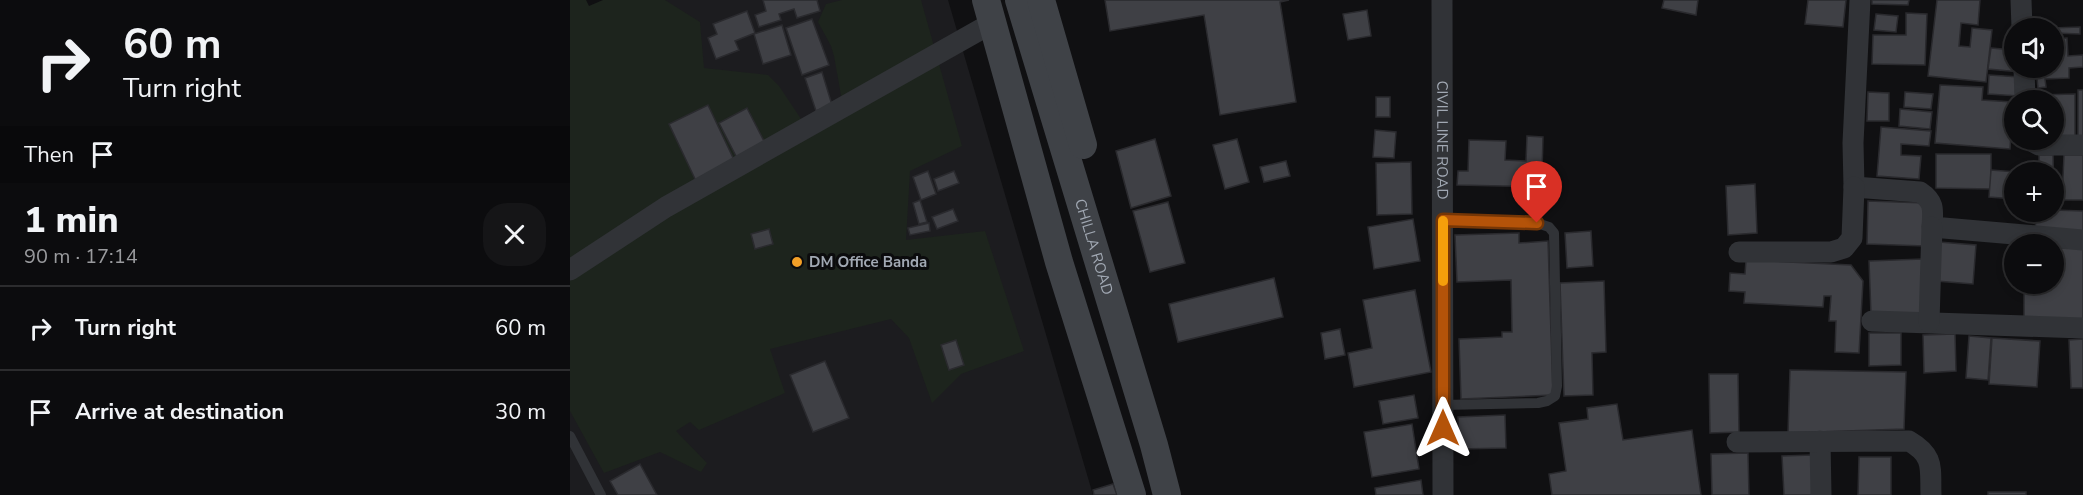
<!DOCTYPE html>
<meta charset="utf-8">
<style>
:root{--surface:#0c0c0e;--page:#151517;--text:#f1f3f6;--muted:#9a9b9e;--line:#2c2c2e}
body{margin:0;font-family:"Nunito Sans",sans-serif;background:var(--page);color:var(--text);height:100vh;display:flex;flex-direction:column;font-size:22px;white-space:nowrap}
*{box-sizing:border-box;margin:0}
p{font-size:20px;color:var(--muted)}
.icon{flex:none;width:33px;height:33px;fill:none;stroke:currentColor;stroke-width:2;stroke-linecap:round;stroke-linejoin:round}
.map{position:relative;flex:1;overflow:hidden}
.side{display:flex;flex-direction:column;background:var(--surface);width:570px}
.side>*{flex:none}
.hud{background:#0c0c0e;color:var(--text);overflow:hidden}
.fabs{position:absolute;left:1434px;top:18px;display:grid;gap:12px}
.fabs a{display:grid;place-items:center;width:60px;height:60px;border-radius:50%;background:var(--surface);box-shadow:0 3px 9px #0003,0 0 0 2px var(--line);font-size:30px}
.pin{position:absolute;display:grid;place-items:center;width:51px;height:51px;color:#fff;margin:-62px -26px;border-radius:50% 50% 50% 0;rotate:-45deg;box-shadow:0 0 6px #0007}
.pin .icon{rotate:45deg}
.me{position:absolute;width:66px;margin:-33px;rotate:0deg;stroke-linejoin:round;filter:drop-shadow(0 0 4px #0008)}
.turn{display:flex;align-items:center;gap:21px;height:126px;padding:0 24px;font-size:27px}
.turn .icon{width:78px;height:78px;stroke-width:2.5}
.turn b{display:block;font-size:42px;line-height:51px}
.then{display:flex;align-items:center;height:57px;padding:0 24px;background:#0003;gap:12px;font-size:22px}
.round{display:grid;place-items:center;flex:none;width:63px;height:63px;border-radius:24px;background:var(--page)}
.summary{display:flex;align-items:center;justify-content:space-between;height:102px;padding:0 24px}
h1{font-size:36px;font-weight:800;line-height:45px}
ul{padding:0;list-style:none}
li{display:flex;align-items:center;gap:18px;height:84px;padding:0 24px;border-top:2px solid var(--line)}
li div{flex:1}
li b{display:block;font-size:22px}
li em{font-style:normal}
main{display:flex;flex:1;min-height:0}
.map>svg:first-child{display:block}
.built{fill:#1c1c1f}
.green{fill:#1d241d}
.building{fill:#3f4045;stroke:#2a2a2e;stroke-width:1.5}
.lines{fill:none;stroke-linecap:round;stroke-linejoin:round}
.lane{stroke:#313337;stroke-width:10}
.street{stroke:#313337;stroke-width:21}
.secondary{stroke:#3f4247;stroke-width:28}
.route-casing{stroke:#753606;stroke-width:15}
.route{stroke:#b45309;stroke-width:10}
.slow{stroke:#f59e0b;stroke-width:10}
.poi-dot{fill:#f3a027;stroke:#0b0b0d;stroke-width:2}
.labels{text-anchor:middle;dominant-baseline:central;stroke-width:6;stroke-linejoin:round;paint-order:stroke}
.street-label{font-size:15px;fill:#a1a8b3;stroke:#0b0b0d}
.poi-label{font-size:15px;font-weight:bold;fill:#a1a8b3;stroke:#0b0b0d;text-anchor:start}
</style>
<main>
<section class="side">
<div class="hud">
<div class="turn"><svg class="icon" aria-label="right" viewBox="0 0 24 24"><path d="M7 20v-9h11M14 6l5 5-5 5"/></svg><div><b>60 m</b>Turn right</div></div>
<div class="then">Then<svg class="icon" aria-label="arrive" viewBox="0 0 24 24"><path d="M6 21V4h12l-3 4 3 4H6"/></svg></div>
</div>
<div class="summary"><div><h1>1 min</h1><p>90 m · 17:14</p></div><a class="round"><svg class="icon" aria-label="close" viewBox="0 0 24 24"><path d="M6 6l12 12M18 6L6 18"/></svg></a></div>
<ul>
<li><svg class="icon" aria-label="right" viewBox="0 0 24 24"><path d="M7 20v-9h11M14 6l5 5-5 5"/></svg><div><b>Turn right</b></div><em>60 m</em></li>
<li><svg class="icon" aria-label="arrive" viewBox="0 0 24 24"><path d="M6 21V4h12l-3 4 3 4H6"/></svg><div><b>Arrive at destination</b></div><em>30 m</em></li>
</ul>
</section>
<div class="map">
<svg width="1513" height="495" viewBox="0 0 1513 495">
<rect width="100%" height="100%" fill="#101012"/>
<!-- built -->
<polygon class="built" points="53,0 378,0 523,495 0,495 0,30"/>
<!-- green -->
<polygon class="green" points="0,0 16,0 19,6 33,0 95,0 130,22 134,68 198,75 209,86 237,128 275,118 264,56 261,46 248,22 256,4 272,0 351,0 392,146 340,171 336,240 415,231 454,351 391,374 362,403 339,338 321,319 200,349 215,393 129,430 120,422 106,431 137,463 131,472 90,452 34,473 0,411"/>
<!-- building -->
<g class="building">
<polygon points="193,0 247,0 250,11 227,18 224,9 209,14 211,20 189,27 185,15 196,11"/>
<polygon points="535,0 719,0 710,2 726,102 650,115 634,15 540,31"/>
<polygon points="1094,0 1128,0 1126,15 1092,8"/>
<polygon points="1238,0 1276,0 1273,27 1235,24"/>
<polygon points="1302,0 1339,0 1338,5 1302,4"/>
<polygon points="1367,0 1410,0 1408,25 1391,23 1389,46 1400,47 1402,28 1422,30 1416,82 1358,76"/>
<polygon points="797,10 801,36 778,40 773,14"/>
<polygon points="177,11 185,33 165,41 169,50 146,59 138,38 147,34 143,24"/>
<polygon points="1336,13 1357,14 1355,65 1302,64 1303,35 1336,35"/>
<polygon points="1306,14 1328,16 1326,32 1304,30"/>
<polygon points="242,19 259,65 232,75 216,28"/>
<polygon points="212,25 221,55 193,64 184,34"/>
<polygon points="1510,27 1510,34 1484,33 1484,28 1481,28"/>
<polygon points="1497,38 1498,56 1513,55 1513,67 1499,68 1499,78 1475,79 1476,87 1468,88 1466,68 1484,68 1484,39"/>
<polygon points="1421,48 1444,50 1444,68 1450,72 1418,69"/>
<polygon points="252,72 262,105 246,111 235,78"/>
<polygon points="1419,75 1450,77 1449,96 1418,94"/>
<polygon points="1370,85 1413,87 1412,100 1443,102 1440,149 1365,143"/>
<rect x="1508" y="90" width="5" height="46"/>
<polygon points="1298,92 1319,93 1319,121 1297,121"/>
<polygon points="1335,92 1363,94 1361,109 1334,107"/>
<polygon points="1505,94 1505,139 1484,139 1484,100 1466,100 1466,95"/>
<rect x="806" y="97" width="14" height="20"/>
<polygon points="138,105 165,162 126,181 99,124"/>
<polygon points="177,108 195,143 167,158 149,123"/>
<polygon points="1330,109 1362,112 1360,129 1329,126"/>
<polygon points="1311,127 1361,131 1359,146 1331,144 1331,155 1351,156 1349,179 1307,176"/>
<polygon points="805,130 826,132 824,158 803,157"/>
<polygon points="957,136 973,137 972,173 979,173 978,187 887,185 888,171 898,171 899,140 936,141 935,160 956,161"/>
<polygon points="585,139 601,196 561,208 546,151"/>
<polygon points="667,139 679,182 655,189 643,145"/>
<polygon points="1366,154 1421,154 1421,189 1366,188"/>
<polygon points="1469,155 1483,155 1484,201 1484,172 1469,172"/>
<polygon points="1494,155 1513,155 1513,200 1492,200"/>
<polygon points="716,161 720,176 694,182 690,167"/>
<polygon points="841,162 842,214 807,215 806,163"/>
<polygon points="1421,170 1447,172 1444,172 1444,199 1419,197"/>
<polygon points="358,171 366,194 351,200 343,177"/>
<polygon points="384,171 389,183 368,191 364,179"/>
<polygon points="1185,184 1187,233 1158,235 1156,186"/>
<polygon points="350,200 357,222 349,224 343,203"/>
<polygon points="1298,201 1356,203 1355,246 1297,244"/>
<polygon points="598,202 615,263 580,272 563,211"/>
<polygon points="383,209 388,221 367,229 362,217"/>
<polygon points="1484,210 1513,211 1513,236 1465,235 1466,212"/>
<polygon points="843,219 850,261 804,269 798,227"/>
<polygon points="359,223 360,231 340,235 338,228"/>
<polygon points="199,229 203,244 185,249 181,234"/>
<polygon points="1021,231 1023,266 997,268 995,233"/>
<polygon points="949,233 949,243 978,241 983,395 891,399 889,339 932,337 932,332 942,332 941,280 887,282 885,235"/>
<polygon points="1369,242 1406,245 1403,284 1366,281"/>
<polygon points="1484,248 1513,248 1513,323 1454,321 1454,284 1484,284"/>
<polygon points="1352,259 1352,316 1301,315 1299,261"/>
<polygon points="1176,260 1281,265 1293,281 1289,353 1265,352 1266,321 1259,321 1261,296 1254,296 1253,307 1174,303 1175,292 1159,291 1160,273 1175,274"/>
<polygon points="704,278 713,317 608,342 599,304"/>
<polygon points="1034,281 1036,352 1022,353 1023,395 994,396 990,283"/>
<polygon points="845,290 861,372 784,387 778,353 802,348 793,300"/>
<polygon points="770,329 775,355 755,359 751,333"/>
<polygon points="1299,333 1331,333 1331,365 1299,366"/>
<polygon points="1385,334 1386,371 1354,373 1353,335"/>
<polygon points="1399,336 1421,338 1418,380 1396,378"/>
<polygon points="1422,338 1470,341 1467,387 1419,384"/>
<polygon points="1513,339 1513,388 1501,388 1499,340"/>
<polygon points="386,340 394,365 379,370 371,345"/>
<polygon points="255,361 279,418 243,432 220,375"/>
<polygon points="1220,370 1336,372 1334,429 1218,433"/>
<polygon points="1139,374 1168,374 1169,432 1140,433"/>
<polygon points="844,395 848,418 813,424 809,401"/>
<polygon points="1047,404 1053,440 1122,430 1131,495 982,495 979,474 996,471 989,423 1018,419 1017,408"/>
<polygon points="935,415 936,448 889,449 888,417"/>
<polygon points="842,424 849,469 802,477 794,432"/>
<polygon points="1178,453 1179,495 1142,495 1141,454"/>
<polygon points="1242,455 1243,495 1214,495 1212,456"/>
<polygon points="1289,457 1321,457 1321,495 1288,495"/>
<polygon points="70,464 87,495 48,495 40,481"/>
<polygon points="851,480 853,495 806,495 805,488"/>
<polygon points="543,484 547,495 524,495 523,490"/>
<rect x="1418" y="492" width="38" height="3"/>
</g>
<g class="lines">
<!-- lane -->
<g class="lane">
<polyline points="873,220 967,223 979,227 984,233 987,386 985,396 977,401 968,403 873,405"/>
<polyline points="0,436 31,495"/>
</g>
<!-- street -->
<g class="street">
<path id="s1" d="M872 0 873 495"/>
<path d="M1290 0 1283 143 1284 187 1350 192C1365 202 1363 210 1362 227L1513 240"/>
<polyline points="1451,0 1452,28"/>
<polyline points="1454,68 1455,100"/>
<polyline points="1460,140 1469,145 1513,145"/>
<polyline points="1169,252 1261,252 1274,248 1282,238 1284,187"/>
<polyline points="0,270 96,207 422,23"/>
<polyline points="1302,321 1513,328"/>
<polyline points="1359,322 1362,227"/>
<polyline points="1250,441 1251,495"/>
<path d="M1167 442 1339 441C1365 456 1360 468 1361 495"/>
</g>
<!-- secondary -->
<g class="secondary">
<polyline points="416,0 489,262 562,495"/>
<path id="s2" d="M449 0 584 445 597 495"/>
<polyline points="471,0 513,145"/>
</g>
</g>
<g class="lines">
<defs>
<polyline id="route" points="873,428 873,220 967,223"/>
</defs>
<!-- route casing -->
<use href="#route" class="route-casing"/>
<!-- route -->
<use href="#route" class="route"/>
<!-- slow -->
<polyline class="slow" points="873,221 873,281"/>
</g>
<!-- markers -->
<circle class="poi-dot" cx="227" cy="262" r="6"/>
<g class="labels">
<!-- street labels -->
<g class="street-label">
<text stroke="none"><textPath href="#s1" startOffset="140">CIVIL LINE ROAD</textPath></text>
<text stroke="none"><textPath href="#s2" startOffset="258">CHILLA ROAD</textPath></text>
</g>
<!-- poi labels -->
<g class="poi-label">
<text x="239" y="262">DM Office Banda</text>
</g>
</g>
</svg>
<div class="fabs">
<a><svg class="icon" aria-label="sound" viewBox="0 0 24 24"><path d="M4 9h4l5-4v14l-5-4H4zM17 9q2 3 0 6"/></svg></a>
<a><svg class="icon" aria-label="search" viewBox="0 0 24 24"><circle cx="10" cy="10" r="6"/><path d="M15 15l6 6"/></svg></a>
<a>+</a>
<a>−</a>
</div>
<div class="pin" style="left:967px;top:223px;background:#d93025"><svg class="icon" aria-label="arrive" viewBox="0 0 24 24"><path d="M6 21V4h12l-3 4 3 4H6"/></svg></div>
<svg class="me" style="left:873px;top:428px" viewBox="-20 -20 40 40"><path d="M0-17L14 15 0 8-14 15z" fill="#b45309" stroke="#fff" stroke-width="4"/></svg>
</div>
</main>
